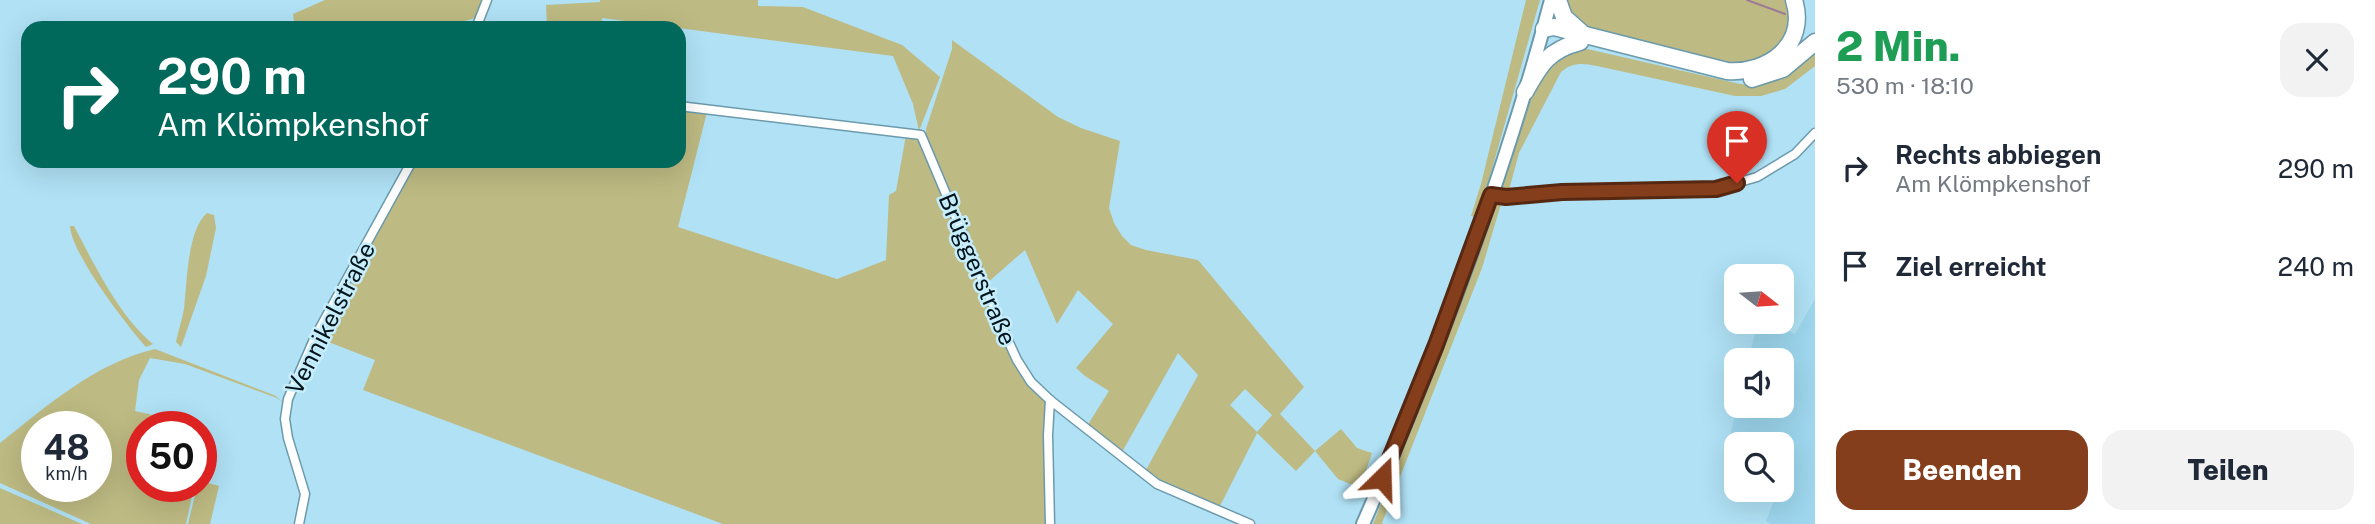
<!DOCTYPE html>
<html lang="de">
<meta charset="utf-8">
<style>
:root{--surface:#fff;--page:#f2f2f3;--text:#1f2937;--muted:#747a83;--accent:#853e1c}
body{margin:0;font-family:"Public Sans",sans-serif;background:var(--page);color:var(--text);height:100vh;display:flex;flex-direction:column;font-size:26px;white-space:nowrap}
*{box-sizing:border-box;margin:0}
p{font-size:23px;color:var(--muted)}
.icon{flex:none;width:38px;height:38px;fill:none;stroke:currentColor;stroke-width:2;stroke-linecap:round;stroke-linejoin:round}
.map{position:relative;flex:1;overflow:hidden}
.side{display:flex;flex-direction:column;background:var(--surface);width:560px}
.side>*{flex:none}
.guide{position:absolute;left:21px;top:21px;width:665px;height:147px;border-radius:21px;box-shadow:0 7px 28px #0002;background:#00695c;color:#fff;overflow:hidden}
.needle{width:46px;rotate:107deg}
.fabs{position:absolute;left:1724px;top:264px;display:grid;gap:14px}
.fabs a{display:grid;place-items:center;width:70px;height:70px;border-radius:14px;background:var(--surface);box-shadow:0 7px 28px #0002;font-size:35px}
.speed{position:absolute;left:21px;top:411px;display:flex;gap:14px;font-size:35px;font-weight:700;text-align:center}
.speed>*{display:grid;place-content:center;width:91px;height:91px;border-radius:50%;background:var(--surface);box-shadow:0 7px 28px #0002;line-height:1}
.speed small{font-size:18px;font-weight:400}
.speed .limit{border:10px solid #d22;background:#fff;color:#111}
.pin{position:absolute;display:grid;place-items:center;width:60px;height:60px;color:#fff;margin:-72px -30px;border-radius:50% 50% 50% 0;rotate:-45deg;box-shadow:0 0 7px #0007}
.pin .icon{rotate:45deg}
.me{position:absolute;width:77px;margin:-38px;rotate:22deg;stroke-linejoin:round;filter:drop-shadow(0 0 5px #0008)}
.turn{display:flex;align-items:center;gap:24px;height:147px;padding:0 21px;font-size:32px}
.turn .icon{width:91px;height:91px;stroke-width:2.5}
.turn b{display:block;font-size:49px;line-height:60px}
.round{display:grid;place-items:center;flex:none;width:74px;height:74px;border-radius:21px;background:var(--page)}
.head{display:flex;align-items:center;justify-content:space-between;height:119px;padding:0 21px}
h1{font-size:42px;font-weight:800;line-height:52px;color:#1e9e55}
.action{display:flex;gap:14px;margin-top:auto;padding:14px 21px}
.action a{flex:1;height:80px;border-radius:21px;background:var(--accent);color:#fff;font-size:28px;font-weight:800;line-height:80px;text-align:center}
.action a+a{background:var(--page);color:var(--text)}
ul{padding:0;list-style:none}
li{display:flex;align-items:center;gap:21px;height:98px;padding:0 21px}
li div{flex:1}
li b{display:block;font-size:26px}
li em{font-style:normal}
main{display:flex;flex:1;min-height:0}
.map>svg:first-child{display:block}
.built{fill:#9dd6ed}
.green{fill:#beba83;fill-rule:evenodd}
.lines{fill:none;stroke-linecap:round;stroke-linejoin:round}
.stream{stroke:#9f7a94;stroke-width:2}
.street-casing{stroke:#6b9aac;stroke-width:11}
.secondary-casing{stroke:#6b9aac;stroke-width:16}
.highway-casing{stroke:#6b9aac;stroke-width:19}
.street{stroke:#fff;stroke-width:8}
.secondary{stroke:#fff;stroke-width:12}
.highway{stroke:#fff;stroke-width:16}
.route-casing{stroke:#562812;stroke-width:18}
.route{stroke:#853e1c;stroke-width:12}
.labels{text-anchor:middle;dominant-baseline:central;stroke-width:5;stroke-linejoin:round;paint-order:stroke}
.street-label{font-size:24px;fill:#03141a;stroke:#c6edfc}
</style>
<main>
<div class="map">
<svg width="1815" height="524" viewBox="0 0 1815 524">
<rect width="100%" height="100%" fill="#b0e1f5"/>
<!-- built -->
<polygon class="built" points="1815,299 1815,524 1772,524 1766,521 1778,490 1782,490 1782,444 1736,444 1736,468 1724,462 1737,406 1782,406 1782,360 1748,360 1758,322 1771,322 1795,334"/>
<!-- green -->
<g class="green">
<polygon points="325,0 485,0 478,17 443,28 295,28 293,14"/>
<polygon points="600,0 758,0 758,6 803,7 902,45 940,77 919,131 913,104 893,56 602,18 601,28 547,28 546,5 600,2"/>
<polygon points="1526,0 1540,0 1484,197 1476,217 1471,216 1481,184"/>
<path d="M1567 0H1788L1792 16 1785 40 1764 60 1728 65 1600 33C1584 26 1571 18 1567 0Z"/>
<path d="M952 40 1058 117 1081 128 1120 141 1109 208 1114 223 1122 236 1131 245 1146 250 1198 260 1304 387 1280 414 1315 451 1341 429 1357 448 1372 453 1360 488 1338 479 1315 451 1296 471 1257 433 1219 508 1152 478 1146 470 1198 375 1178 353 1122 452 1087 426 1109 391 1085 376 1076 368 1113 324 1078 290 1057 324 1025 250 986 284 926 139V129L952 49ZM1245 389 1272 415 1257 432 1230 405Z"/>
<path d="M1583 48 1740 84 1753 85 1815 49V66L1785 89 1761 96H1735L1597 66C1582 63 1573 62 1561 72L1519 153 1509 190H1500C1510 159 1532 75 1558 57 1564 52 1576 50 1583 48Z"/>
<polygon points="679,109 707,112 678,227 837,279 886,260 889,195 896,191 906,135 916,139 924,149 1014,361 1047,401 1048,524 723,524 363,390 375,360 318,338 416,161 679,161"/>
<polygon points="1495,204 1501,204 1482,268 1382,523 1383,524 1373,524 1436,365"/>
<path d="M207 213 214 215 216 228 206 276 181 347 176 342C178 331 182 320 184 309 187 284 187 230 207 213Z"/>
<path d="M70 226H74C94 264 119 316 153 344L146 347C127 326 71 253 70 226Z"/>
<path d="M155 349 276 396 284 404 277 398 185 364 150 358 139 380 135 411 207 427 201 453V427H142V486L194 487 186 524H91L0 483V443C47 406 95 363 155 349ZM37 427H96V486H37Z"/>
<polygon points="201,481 219,486 210,524 188,524 197,487 201,486"/>
<polygon points="0,488 82,524 0,524"/>
</g>
<g class="lines">
<!-- stream -->
<polyline class="stream" points="1747,0 1785,14"/>
<defs>
<g id="street">
<polyline points="476,28 487,0"/>
<polyline points="679,106 921,135 1006,336 1017,360 1031,382 1050,400 1157,484 1250,524"/>
<polyline points="1491,195 1499,197 1562,192 1716,189 1757,177 1795,154 1815,133"/>
<polyline points="1050,400 1048,435 1050,524"/>
<polyline points="299,524 305,494 288,438 285,419 288,399 315,337 412,161"/>
</g>
<path id="secondary" d="M1363 524C1437 355 1504 179 1551 0"/>
<g id="highway">
<polyline points="1558,0 1564,17 1581,32"/>
<path d="M1544 29 1554 27 1727 71C1768 74 1808 45 1794 0"/>
<polyline points="1752,79 1783,69 1815,42"/>
<path d="M1525 92C1540 65 1548 50 1580 42"/>
</g>
</defs>
<!-- street casing -->
<use href="#street" class="street-casing"/>
<!-- secondary casing -->
<use href="#secondary" class="secondary-casing"/>
<!-- highway casing -->
<use href="#highway" class="highway-casing"/>
<!-- street -->
<use href="#street" class="street"/>
<!-- secondary -->
<use href="#secondary" class="secondary"/>
<!-- highway -->
<use href="#highway" class="highway"/>
</g>
<g class="lines">
<defs>
<polyline id="route" points="1382,478 1436,345 1491,195 1506,197 1562,192 1716,189 1737,183"/>
</defs>
<!-- route casing -->
<use href="#route" class="route-casing"/>
<!-- route -->
<use href="#route" class="route"/>
</g>
<g class="labels">
<!-- street labels -->
<g class="street-label">
<text transform="translate(978 269) rotate(67)">Brüggerstraße</text>
<text transform="translate(330 318) rotate(-63)">Vennikelstraße</text>
</g>
</g>
</svg>
<div class="fabs">
<a><svg class="needle" viewBox="-14 -14 28 28"><path d="M0-13l5 13h-10z" fill="#e53935"/><path d="M0 13l5-13h-10z" fill="#747a83"/></svg></a>
<a><svg class="icon" aria-label="sound" viewBox="0 0 24 24"><path d="M4 9h4l5-4v14l-5-4H4zM17 9q2 3 0 6"/></svg></a>
<a><svg class="icon" aria-label="search" viewBox="0 0 24 24"><circle cx="10" cy="10" r="6"/><path d="M15 15l6 6"/></svg></a>
</div>
<div class="speed"><div>48<small>km/h</small></div><div class="limit">50</div></div>
<div class="pin" style="left:1737px;top:183px;background:#d93025"><svg class="icon" aria-label="arrive" viewBox="0 0 24 24"><path d="M6 21V4h12l-3 4 3 4H6"/></svg></div>
<svg class="me" style="left:1382px;top:478px" viewBox="-20 -20 40 40"><path d="M0-17L14 15 0 8-14 15z" fill="#853e1c" stroke="#fff" stroke-width="4"/></svg>
<div class="guide">
<div class="turn"><svg class="icon" aria-label="right" viewBox="0 0 24 24"><path d="M7 20v-9h11M14 6l5 5-5 5"/></svg><div><b>290 m</b>Am Klömpkenshof</div></div>
</div>
</div>
<section class="side">
<div class="head"><div><h1>2 Min.</h1><p>530 m · 18:10</p></div><a class="round"><svg class="icon" aria-label="close" viewBox="0 0 24 24"><path d="M6 6l12 12M18 6L6 18"/></svg></a></div>
<ul>
<li><svg class="icon" aria-label="right" viewBox="0 0 24 24"><path d="M7 20v-9h11M14 6l5 5-5 5"/></svg><div><b>Rechts abbiegen</b><p>Am Klömpkenshof</p></div><em>290 m</em></li>
<li><svg class="icon" aria-label="arrive" viewBox="0 0 24 24"><path d="M6 21V4h12l-3 4 3 4H6"/></svg><div><b>Ziel erreicht</b></div><em>240 m</em></li>
</ul>
<div class="action"><a>Beenden</a><a>Teilen</a></div>
</section>
</main>
